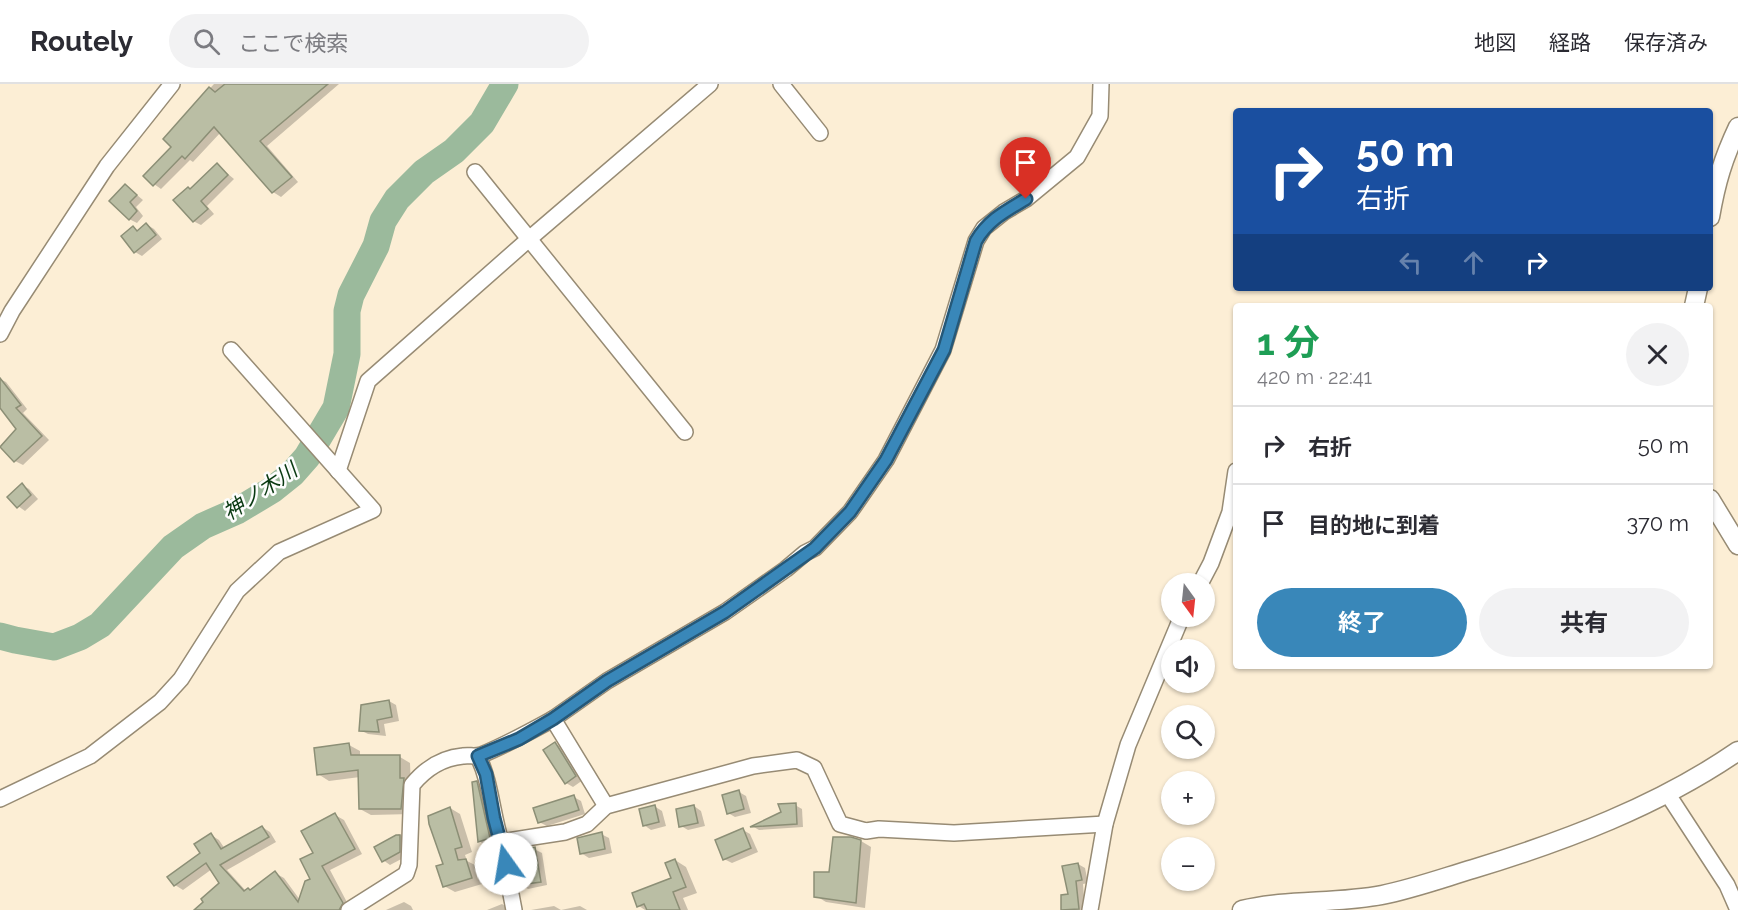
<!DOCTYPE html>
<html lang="ja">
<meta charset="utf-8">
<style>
:root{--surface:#fff;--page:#f2f2f3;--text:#2b2b33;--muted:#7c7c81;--line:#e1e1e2;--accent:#3987b9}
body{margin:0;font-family:Raleway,"Noto Sans JP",sans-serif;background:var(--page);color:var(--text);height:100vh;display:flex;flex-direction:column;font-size:22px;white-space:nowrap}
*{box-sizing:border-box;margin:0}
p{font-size:20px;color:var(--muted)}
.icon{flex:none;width:33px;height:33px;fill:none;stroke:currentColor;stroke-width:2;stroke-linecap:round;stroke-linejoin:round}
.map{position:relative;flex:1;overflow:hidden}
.panel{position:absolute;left:1233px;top:219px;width:480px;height:366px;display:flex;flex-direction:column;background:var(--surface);border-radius:6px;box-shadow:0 2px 4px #0004}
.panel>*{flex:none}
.banner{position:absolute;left:1233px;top:24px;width:480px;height:183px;border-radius:6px;box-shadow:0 2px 4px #0004;background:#1a4fa0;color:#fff;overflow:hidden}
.needle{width:39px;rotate:165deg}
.fabs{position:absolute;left:1161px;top:489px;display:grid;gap:12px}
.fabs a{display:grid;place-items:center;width:54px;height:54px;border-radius:50%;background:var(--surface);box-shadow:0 2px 4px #0004;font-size:30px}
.pin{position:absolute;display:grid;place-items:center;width:51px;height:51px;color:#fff;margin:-62px -26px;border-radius:50% 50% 50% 0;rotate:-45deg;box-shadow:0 0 6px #0007}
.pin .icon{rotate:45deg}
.me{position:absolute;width:66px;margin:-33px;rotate:347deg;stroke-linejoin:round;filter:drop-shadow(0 0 4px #0008)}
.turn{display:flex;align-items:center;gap:21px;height:126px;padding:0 24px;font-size:27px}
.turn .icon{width:78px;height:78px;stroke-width:2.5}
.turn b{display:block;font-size:42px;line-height:51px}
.lanes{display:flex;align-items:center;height:57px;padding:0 24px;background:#0003;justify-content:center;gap:30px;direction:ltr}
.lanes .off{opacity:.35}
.round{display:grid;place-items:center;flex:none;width:63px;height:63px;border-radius:32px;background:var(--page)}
.summary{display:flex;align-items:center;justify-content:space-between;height:102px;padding:0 24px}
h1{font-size:36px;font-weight:700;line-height:45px;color:#1e9e55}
.button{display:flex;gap:12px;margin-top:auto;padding:12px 24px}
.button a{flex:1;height:69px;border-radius:36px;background:var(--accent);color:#fff;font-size:24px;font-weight:700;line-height:69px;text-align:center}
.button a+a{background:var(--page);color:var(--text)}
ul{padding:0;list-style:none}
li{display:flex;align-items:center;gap:18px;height:78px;padding:0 24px;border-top:2px solid var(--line)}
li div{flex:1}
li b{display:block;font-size:22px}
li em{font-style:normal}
header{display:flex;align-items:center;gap:36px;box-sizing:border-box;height:84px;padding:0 30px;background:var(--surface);border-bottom:2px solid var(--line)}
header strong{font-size:28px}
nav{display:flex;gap:33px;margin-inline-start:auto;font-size:21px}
.search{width:420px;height:54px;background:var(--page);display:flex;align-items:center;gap:15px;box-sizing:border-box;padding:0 21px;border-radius:33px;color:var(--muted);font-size:22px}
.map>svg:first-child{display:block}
.shadow{fill:#0003}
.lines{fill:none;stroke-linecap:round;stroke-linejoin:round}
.river{stroke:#9bba9c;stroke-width:27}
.building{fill:#babea4;stroke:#8c8f76;stroke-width:1.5}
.minor-casing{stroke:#978b74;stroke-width:18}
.tertiary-casing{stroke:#978b74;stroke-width:21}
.minor{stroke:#fff;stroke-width:15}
.tertiary{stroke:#fff;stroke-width:18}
.route-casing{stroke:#255878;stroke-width:15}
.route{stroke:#3987b9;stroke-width:10}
.labels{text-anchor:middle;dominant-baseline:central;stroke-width:5;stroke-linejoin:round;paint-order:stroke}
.water-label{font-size:21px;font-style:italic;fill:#093911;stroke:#fdfdfd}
</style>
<header>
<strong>Routely</strong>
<div class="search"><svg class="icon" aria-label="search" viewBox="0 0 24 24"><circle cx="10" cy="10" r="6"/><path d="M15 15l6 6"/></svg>ここで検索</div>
<nav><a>地図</a><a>経路</a><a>保存済み</a></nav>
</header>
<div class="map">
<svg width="1738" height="826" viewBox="0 0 1738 826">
<rect width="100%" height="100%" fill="#fceed5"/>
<!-- shadow -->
<g class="shadow">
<polygon points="214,0 339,0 267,62 298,98 281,113 273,108 221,48 193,78 190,76 161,105 154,100 174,63 165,54"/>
<polygon points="217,81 234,95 207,122 214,130 201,141 193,137 191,106"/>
<polygon points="126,102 143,116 136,123 143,132 137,139 129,135"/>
<polygon points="146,140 154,145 162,155 142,172 135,168 133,144 138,147"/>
<polygon points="0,295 6,298 27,325 23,329 49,356 23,381 15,377 1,361 18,345 0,322"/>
<polygon points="22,401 29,405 38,415 25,427 18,422"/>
<polygon points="389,617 396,621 399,637 384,640 386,652 368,650 360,646"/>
<polygon points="556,660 563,664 583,696 573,703 566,699"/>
<polygon points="349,661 360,667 360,673 400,673 410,679 412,730 371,731 360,725 360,693 329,697 318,690"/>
<polygon points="477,699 487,705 499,760 489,763 479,757"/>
<polygon points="739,708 746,712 751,729 735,733 728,729"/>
<polygon points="574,713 581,717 585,730 547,742 539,738"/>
<polygon points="795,721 802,725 803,743 759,746 754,743"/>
<polygon points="654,722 662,727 666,742 651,746 644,741"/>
<polygon points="694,722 701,727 705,742 688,746 681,742"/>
<polygon points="450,724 460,730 472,768 465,771 467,777 477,782 482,800 455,808 444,802"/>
<polygon points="335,731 344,736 362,770 330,786 350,824 349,826 196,826 221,799 212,785 183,806 175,801 202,769 211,751 219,756 225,765 262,743 270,748 276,758 227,786 246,807 251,807 275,789 284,794 300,816 312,796 315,770"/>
<polygon points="743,746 750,750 758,768 732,779 724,775"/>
<polygon points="399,750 406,754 407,772 390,781 383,776 376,764"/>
<polygon points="601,750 609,754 612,769 589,774 581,769"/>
<polygon points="861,757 871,763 865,824 826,818 816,812 831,790"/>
<polygon points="534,765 542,769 547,801 528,805 521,800"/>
<polygon points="493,772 504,778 507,794 493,798 482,791"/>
<polygon points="675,776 686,783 697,809 683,814 688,826 645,826 639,822 673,795"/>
<polygon points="1078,780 1085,784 1088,799 1083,800 1085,826 1062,826 1063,813 1070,812"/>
<polygon points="404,818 411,822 413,826 386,826"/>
<polygon points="502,820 511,826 487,826"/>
<polygon points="554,822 561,826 580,822 587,826 531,826"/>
</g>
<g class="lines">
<!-- river -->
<polyline class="river" points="0,552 15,556 54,563 80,553 100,541 173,463 203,442 237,427 272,406 292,390 307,373 336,324 347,270 347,227 351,211 376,162 383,137 397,115 424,88 454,67 482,39 505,0"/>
</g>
<!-- building -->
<g class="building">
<polygon points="225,0 328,0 260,57 292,93 272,109 214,43 185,75 182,72 153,102 143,92 171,63 163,55 209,3 215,8"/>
<polygon points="217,79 228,91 201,117 208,125 193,138 173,116 188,103 190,105"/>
<polygon points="125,100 137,111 130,118 137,127 129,136 109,117"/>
<polygon points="146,139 156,151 134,169 121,152 133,142 137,147"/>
<polygon points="0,294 21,321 16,324 42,352 14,378 0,363 16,345 0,324"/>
<polygon points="22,399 31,411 17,424 7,413"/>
<polygon points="389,616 392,633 377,636 379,648 359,647 361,621"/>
<polygon points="555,658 576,692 565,700 543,666"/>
<polygon points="349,659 351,671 400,671 400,694 404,694 401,725 359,725 358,686 317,691 314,664"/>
<polygon points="477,697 490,754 478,758 472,698"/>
<polygon points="739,706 744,725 727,730 722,711"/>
<polygon points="574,711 579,726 538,739 533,724"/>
<polygon points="796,719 797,740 750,743 781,728 778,720"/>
<polygon points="655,721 659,738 643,742 639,725"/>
<polygon points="694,721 698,739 679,743 676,725"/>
<polygon points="450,723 462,763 455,765 458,776 466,775 472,794 443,803 436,782 443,780 429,740 428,732"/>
<polygon points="335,729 355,765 322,782 343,819 339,826 194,826 203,818 201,815 219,799 206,779 174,802 167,793 200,769 194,760 211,749 221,765 262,742 269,753 220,781 244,807 248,804 250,806 275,787 298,818 305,797 310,795 300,775 313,769 301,747"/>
<polygon points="743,744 751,764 723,776 715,756"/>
<polygon points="602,748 605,765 580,770 577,754"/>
<polygon points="396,751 400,751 400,768 382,778 374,763"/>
<polygon points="833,753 851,753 861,756 856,819 814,813 814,788 829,788"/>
<polygon points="535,763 541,798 519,801 513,767"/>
<polygon points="493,770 497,787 481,792 479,773"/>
<polygon points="675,775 686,803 673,808 680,826 647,826 644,820 637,823 632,809 671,794 665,779"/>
<polygon points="1078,779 1082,796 1076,797 1079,825 1061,826 1061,811 1068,810 1062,782"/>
</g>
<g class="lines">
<defs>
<g id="minor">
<polyline points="781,0 820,49"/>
<polyline points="475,88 685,348"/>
<polyline points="0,250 12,227 107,82 172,0"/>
<polyline points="338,387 368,297 529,155 710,0"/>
<polyline points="1200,500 1211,479 1230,428 1236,387"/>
<path d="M478 672C491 699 492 730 501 758"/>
<polyline points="1667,709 1727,801 1738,826"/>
<polyline points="0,715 90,672 160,618 181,595 237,507 279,468 373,426 231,266"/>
<polyline points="606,722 553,635 607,597 725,528 786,485 805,469 815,464 850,428 886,376 943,266 976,157 984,144 1004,128 1026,115 1077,73 1100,32 1101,0"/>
<path d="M349 826 406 790 409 781 412 701C425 685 441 674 463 672 469 671 475 673 481 671 506 661 529 648 553 635"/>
<polyline points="514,826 501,758 565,748 587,740 606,722 753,682 797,676 814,684 840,740 866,747 879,745 954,749 1105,740"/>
<polyline points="1090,826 1105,740 1128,661 1182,532"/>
</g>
<g id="tertiary">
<path d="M1710 133C1716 98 1723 75 1738 43"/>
<polyline points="1694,222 1698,204"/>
<polyline points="1710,415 1738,461"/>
<path d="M1242 826C1288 815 1335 820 1382 811 1412 805 1443 794 1473 785 1565 757 1658 722 1738 667"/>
</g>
</defs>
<!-- minor casing -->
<use href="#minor" class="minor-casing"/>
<!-- tertiary casing -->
<use href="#tertiary" class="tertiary-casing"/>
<!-- minor -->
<use href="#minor" class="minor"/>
<!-- tertiary -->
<use href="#tertiary" class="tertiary"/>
</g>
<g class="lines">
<defs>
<path id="route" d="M506 780 494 734 486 690 478 672 519 655 553 635 607 597 725 528 815 464 850 428 886 376 944 266 976 157C988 136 1006 127 1026 115"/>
</defs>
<!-- route casing -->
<use href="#route" class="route-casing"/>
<!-- route -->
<use href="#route" class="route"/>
</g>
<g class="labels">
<!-- water labels -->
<g class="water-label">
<text transform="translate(260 407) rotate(-34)">神ノ木川</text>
</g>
</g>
</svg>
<div class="fabs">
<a><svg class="needle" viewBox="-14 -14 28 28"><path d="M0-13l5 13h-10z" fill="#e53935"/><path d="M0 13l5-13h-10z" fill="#7c7c81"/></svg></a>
<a><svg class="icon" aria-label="sound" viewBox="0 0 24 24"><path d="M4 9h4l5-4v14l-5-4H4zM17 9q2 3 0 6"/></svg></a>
<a><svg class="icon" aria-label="search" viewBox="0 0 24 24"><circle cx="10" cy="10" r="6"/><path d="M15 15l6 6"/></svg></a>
<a>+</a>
<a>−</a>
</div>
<div class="pin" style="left:1026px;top:115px;background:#d93025"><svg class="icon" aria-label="arrive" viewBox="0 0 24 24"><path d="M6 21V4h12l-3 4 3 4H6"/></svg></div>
<svg class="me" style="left:506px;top:780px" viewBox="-20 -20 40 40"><circle r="19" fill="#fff"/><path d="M0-13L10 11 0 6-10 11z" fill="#3987b9"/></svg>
<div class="banner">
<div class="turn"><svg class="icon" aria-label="right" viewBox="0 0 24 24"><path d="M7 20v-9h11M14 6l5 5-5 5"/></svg><div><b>50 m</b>右折</div></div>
<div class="lanes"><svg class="icon off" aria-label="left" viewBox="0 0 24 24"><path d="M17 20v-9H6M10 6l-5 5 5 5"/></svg><svg class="icon off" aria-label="ahead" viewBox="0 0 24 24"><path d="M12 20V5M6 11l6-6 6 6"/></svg><svg class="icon" aria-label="right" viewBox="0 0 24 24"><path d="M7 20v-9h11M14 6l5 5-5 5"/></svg></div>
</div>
<section class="panel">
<div class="summary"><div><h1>1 分</h1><p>420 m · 22:41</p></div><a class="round"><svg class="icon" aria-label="close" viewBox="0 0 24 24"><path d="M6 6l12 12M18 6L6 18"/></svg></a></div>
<ul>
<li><svg class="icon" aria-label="right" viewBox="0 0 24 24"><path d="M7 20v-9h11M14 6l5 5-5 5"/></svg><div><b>右折</b></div><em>50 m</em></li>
<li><svg class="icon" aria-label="arrive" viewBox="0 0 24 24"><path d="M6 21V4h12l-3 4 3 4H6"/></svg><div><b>目的地に到着</b></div><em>370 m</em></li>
</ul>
<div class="button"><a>終了</a><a>共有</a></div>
</section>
</div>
